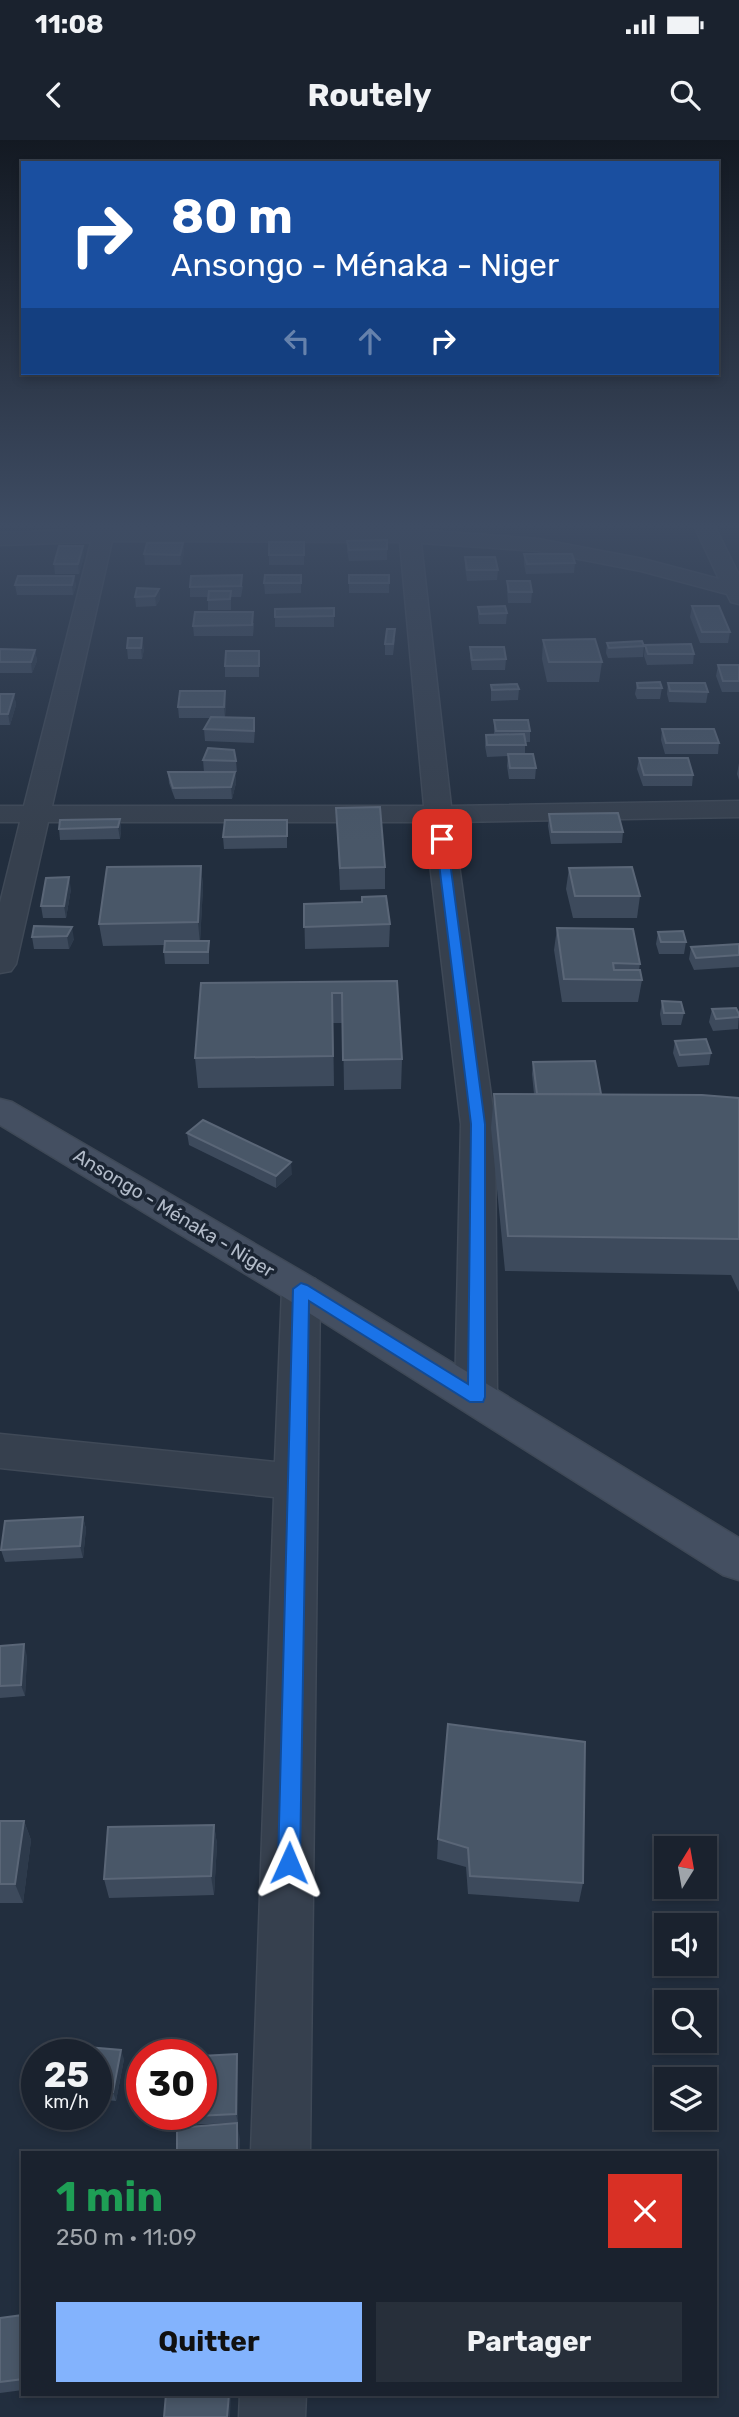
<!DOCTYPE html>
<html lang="fr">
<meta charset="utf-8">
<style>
:root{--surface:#1a222e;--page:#272f3a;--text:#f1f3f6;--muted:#9fa4aa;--line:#383f4a;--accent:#83b3fd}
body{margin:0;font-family:Rubik,sans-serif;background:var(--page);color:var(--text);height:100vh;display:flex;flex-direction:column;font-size:26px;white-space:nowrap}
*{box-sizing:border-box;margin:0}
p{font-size:23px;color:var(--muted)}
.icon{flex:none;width:38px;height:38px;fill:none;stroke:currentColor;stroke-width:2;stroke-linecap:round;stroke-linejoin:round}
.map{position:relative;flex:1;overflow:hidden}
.sheet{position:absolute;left:21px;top:2011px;width:696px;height:245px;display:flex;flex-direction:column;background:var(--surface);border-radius:0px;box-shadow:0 4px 10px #0003,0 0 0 2px var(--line)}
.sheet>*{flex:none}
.top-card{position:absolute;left:21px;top:21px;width:698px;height:214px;border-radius:0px;box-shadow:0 4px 10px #0003,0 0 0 2px var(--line);background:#1a4fa0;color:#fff;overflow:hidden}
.needle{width:46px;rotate:11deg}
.buttons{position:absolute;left:654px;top:1696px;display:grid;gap:14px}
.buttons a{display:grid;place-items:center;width:63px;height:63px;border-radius:0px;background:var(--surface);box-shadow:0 4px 10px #0003,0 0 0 2px var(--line);font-size:35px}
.speed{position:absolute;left:21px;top:1899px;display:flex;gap:14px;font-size:35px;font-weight:700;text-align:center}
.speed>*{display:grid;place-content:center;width:91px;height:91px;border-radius:50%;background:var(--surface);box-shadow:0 4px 10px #0003,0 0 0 2px var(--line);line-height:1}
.speed small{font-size:18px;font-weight:400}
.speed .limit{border:10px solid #d22;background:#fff;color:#111}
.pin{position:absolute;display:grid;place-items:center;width:60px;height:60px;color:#fff;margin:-30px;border-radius:14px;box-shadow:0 4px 10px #0006}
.me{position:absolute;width:77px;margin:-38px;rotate:1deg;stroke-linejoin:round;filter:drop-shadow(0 0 5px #0008)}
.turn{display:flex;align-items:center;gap:24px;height:147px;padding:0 35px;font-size:32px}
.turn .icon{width:91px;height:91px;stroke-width:2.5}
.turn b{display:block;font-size:49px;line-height:60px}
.lanes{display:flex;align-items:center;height:66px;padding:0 35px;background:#0003;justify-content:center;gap:35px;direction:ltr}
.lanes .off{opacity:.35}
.round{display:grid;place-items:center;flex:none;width:74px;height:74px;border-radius:0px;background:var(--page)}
.headline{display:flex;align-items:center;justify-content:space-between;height:119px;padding:0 35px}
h1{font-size:42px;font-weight:700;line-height:52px;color:#1e9e55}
.primary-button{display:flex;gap:14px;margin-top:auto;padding:14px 35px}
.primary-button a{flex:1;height:80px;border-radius:0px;background:var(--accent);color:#111;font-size:28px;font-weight:700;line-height:80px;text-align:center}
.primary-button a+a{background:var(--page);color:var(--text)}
.status{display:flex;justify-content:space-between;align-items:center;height:49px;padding:0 35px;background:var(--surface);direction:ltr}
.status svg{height:19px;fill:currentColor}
header{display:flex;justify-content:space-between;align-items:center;height:91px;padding:0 35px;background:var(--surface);font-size:32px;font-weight:700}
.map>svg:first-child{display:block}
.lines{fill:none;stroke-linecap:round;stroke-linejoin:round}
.minor-casing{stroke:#3f4957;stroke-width:3}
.secondary-casing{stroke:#3f4957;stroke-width:3}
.minor{fill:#36404e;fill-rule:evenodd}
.secondary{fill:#444f61;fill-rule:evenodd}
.wall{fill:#3d4a5c}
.shaded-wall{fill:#2d3a4b}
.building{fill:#495768;stroke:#5a6677;stroke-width:2}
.route{fill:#1a73e8;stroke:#114b97;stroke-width:2}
.labels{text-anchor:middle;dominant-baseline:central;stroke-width:7;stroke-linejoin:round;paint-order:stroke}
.street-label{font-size:19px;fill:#b2bbc9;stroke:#1b2533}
</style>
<div class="status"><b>11:08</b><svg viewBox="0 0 49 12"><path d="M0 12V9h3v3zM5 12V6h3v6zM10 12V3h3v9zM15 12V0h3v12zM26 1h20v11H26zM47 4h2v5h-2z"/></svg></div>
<header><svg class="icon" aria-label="back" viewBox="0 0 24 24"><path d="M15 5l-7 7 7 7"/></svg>Routely<svg class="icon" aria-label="search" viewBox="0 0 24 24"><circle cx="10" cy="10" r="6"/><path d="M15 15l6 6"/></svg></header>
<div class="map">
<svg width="739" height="2277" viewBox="0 0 739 2277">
<rect width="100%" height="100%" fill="#222e3e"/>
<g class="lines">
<defs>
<g id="minor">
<path d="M96 383H116L115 389 399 390V383H419L420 390 538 399 643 419 719 439 693 383H713L739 435V464L731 462 727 454 641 431 538 411 421 403 451 666 739 661V677L453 682 495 984 497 1257 491 1268 476 1273 461 1268 455 1257 461 984 425 682H48L16 824 11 831 0 833V763L20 682H0V666H24L91 402 0 405V393L94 389ZM112 401 400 402 424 666H52Z"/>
<polygon points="301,1135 315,1139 320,1149 310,2012 251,2012 274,1357 0,1328 0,1294 275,1322 282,1149 287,1139"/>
<polygon points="240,2254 306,2254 305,2277 239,2277"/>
</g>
<polygon id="secondary" points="0,959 12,962 315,1139 739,1398 739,1440 723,1435 287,1159 0,985"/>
</defs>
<!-- minor casing -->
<use href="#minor" class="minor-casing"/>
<!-- secondary casing -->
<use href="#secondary" class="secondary-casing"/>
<!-- minor -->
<use href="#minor" class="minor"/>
<!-- secondary -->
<use href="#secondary" class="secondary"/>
</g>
<!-- wall -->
<g class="wall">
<polygon points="561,383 609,383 609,384 562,385"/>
<polygon points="387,400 387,420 349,421 347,411 347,401"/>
<polygon points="304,402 304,425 269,425 269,415"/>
<polygon points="183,403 184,413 181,425 145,425 144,414"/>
<polygon points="524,414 575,423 574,433 526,434 524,424"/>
<polygon points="84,416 79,434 55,434 54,424"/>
<polygon points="465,417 498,430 497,440 467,441 465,427"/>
<polygon points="301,435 301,453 265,454 264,443"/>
<rect x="349" y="435" width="40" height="18"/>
<polygon points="74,436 76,446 73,455 17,455 15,445"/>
<polygon points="507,441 532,452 531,463 508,463 507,451"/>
<polygon points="243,446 241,457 231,457 231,470 208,470 208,457 190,457 190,447"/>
<polygon points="159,449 160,459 156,466 136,467 135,457"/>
<polygon points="692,466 730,492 728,503 700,503 690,477"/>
<polygon points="478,467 507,473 506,484 479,484 478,477"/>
<polygon points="334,468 334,487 275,487 275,477"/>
<polygon points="254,483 253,496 194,496 193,486"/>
<polygon points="128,498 144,509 142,519 128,519 127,508"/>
<polygon points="395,499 393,515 385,515 385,504"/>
<polygon points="543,500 602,522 599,542 547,542 542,519"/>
<polygon points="607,503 644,506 643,517 608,518 606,513"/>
<polygon points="645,505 694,514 693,524 647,525 644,516"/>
<polygon points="470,507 506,519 505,530 472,530 470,518"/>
<polygon points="0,509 35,510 37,521 32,533 0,533"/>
<polygon points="259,511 259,537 225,537 225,526"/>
<polygon points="718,525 739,525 739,552 722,552 716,536"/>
<polygon points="637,543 662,548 660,559 637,559 635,554"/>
<polygon points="668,543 708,552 706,563 669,562 667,554"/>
<polygon points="491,545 519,549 518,560 491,561"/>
<polygon points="0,554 14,554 16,565 10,585 0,585"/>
<polygon points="226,562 225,577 255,589 254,603 205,601 204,589 211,578 179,578 178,567"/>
<polygon points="494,580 530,591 530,602 525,602 525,614 536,628 535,639 509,639 507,626 508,616 487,617 485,606 486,595 494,594"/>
<polygon points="662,589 719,603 718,614 665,614 661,600"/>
<polygon points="639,618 693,635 692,646 643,646 637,629"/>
<polygon points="203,620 236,621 237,632 235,632 236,643 232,659 175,659 169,643 168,632 204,632"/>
<polygon points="739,623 739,640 737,634"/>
<polygon points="336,668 385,727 385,749 340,750"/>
<polygon points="549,674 623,692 622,703 551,704 548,686"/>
<polygon points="120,679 121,691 120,699 60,700 59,689"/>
<polygon points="287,680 287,708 224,709 223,697"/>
<polygon points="201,726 203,747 200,801 209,801 209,824 165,824 164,812 165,805 103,806 99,784"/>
<polygon points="569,728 640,756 637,778 573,778 566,749"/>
<polygon points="71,749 66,778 43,778 41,766"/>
<polygon points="304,764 390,784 389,807 305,809"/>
<polygon points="34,786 74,799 69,809 34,809 32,797"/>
<polygon points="557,788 640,824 639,830 642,840 638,862 562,862 554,810"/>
<polygon points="658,792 686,802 684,814 659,814 656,804"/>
<polygon points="739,804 739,827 694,830 689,819 691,807"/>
<polygon points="397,841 402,919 401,949 344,950 343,883 333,883 334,946 198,948 195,918 201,843"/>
<polygon points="662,861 684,873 681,885 662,885 660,874"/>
<polygon points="712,869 739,874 738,889 713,891 709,882"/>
<polygon points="675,901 711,913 709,925 678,927 673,913"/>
<polygon points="533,922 601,954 739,958 739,1152 731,1135 505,1131 491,988 494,954 534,954 532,934"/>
<polygon points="187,993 292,1034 276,1048 189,1005"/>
<polygon points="83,1377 86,1389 83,1418 5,1422 1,1410"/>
<polygon points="0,1506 27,1516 25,1556 0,1558"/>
<polygon points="0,1681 24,1681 31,1700 23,1763 0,1763"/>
<polygon points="214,1685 217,1704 214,1755 109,1758 104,1739"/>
<polygon points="438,1699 583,1743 579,1762 468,1754 466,1727 437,1719"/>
<polygon points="96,1914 124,1919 116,1961 96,1959"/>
<polygon points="237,1914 238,1923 238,1983 179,1985 176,1977"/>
<polygon points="23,2175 23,2250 0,2253 0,2178"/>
</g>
<!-- shaded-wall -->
<g class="shaded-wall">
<polygon points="183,403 184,413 181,425 180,415"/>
<polygon points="83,406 84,416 79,434 78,424"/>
<polygon points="74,436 76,446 73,455 72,445"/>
<polygon points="159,449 160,459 156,466 155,456"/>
<polygon points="142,498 144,509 142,519 141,508"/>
<polygon points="35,510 37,521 32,533 31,522"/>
<polygon points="225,551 226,562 225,578 224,567"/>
<polygon points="14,554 16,565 10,585 8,574"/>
<polygon points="235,632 236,643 232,659 231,647"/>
<polygon points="120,679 121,691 120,699 118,687"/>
<polygon points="201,726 203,747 200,804 198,782"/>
<polygon points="69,737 71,749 66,778 64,766"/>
<polygon points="72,787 74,799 69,809 67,796"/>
<polygon points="291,1022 292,1034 276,1048 276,1036"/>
<polygon points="83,1377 86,1389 83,1418 80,1406"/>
<polygon points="24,1504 27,1516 25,1556 21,1545"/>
<polygon points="24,1681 31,1700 23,1763 15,1744"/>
<polygon points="214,1685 217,1704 214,1755 211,1736"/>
<polygon points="121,1910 124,1919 116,1961 113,1952"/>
<polygon points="237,1914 238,1923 238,1983 236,1974"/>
<polygon points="237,1983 240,1999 240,2012 237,2012"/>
<polygon points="229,2254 231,2254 230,2277 227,2277"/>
</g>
<!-- building -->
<g class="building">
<polygon points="387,400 387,409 349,410 347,401"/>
<rect x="269" y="402" width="35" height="13"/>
<polygon points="147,403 183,403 180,415 144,414"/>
<polygon points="59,406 83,406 78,424 54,424"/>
<polygon points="524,414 572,414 575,423 527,424"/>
<polygon points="465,417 495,417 498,430 467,430"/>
<polygon points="242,435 241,446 190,447 191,436"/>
<polygon points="265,435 301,435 301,443 264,443"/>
<rect x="349" y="435" width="40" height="8"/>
<polygon points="18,436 74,436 72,445 15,445"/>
<polygon points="507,441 530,441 532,452 509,452"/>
<polygon points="137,448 159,449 155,456 135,457"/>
<polygon points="209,451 231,451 230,459 208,460"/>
<polygon points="505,466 507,473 480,474 478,467"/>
<polygon points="692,466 719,466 730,492 702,492"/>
<polygon points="334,468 334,476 275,477 275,469"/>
<polygon points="195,472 253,472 252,485 193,486"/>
<polygon points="387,489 395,489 393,504 385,504"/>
<polygon points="128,498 142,498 141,508 127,508"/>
<polygon points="595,499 602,522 549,522 543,500"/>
<polygon points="642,501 644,506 609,508 607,503"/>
<polygon points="691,504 694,514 648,514 645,505"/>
<polygon points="470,507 504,507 506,519 472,520"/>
<polygon points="0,509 35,510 31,522 0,522"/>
<polygon points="226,511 259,511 259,526 225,526"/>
<polygon points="718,525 739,525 739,541 723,541"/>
<polygon points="660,542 662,548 638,548 637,543"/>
<polygon points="668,543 705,543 708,552 670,551"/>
<polygon points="517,544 519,549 492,550 491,545"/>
<polygon points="180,551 225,551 224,567 178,567"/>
<polygon points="0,554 14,554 8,574 0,574"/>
<polygon points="211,577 254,578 254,591 204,589"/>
<polygon points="494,580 528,580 530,591 496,591"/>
<polygon points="662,589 714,589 719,603 666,603"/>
<polygon points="524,594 526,605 487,605 486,595"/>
<polygon points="208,608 234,610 236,621 203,620"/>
<polygon points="508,614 533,614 536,628 510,628"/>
<polygon points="639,618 688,618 693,635 644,635"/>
<polygon points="168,632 235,632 231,647 173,648"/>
<polygon points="380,667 385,727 340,728 336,668"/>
<polygon points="618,673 623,692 552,692 549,674"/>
<polygon points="120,679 118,687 59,689 60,680"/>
<polygon points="225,680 287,680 287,696 223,697"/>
<polygon points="201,726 198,782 99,784 107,727"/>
<polygon points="632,727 640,756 575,756 569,728"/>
<polygon points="69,737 64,766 41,766 46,738"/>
<polygon points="386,756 390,784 304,787 304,764 362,762 362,757"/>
<polygon points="34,786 72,787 67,796 32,797"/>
<polygon points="557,788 633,789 640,824 613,823 614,830 640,830 642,840 564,839"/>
<polygon points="683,791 686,802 661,802 658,792"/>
<polygon points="165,801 209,801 208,812 164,812"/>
<polygon points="739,804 739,815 696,818 691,807"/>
<polygon points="397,841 402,919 343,920 342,853 332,853 333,916 195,918 201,843"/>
<polygon points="662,861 681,862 684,873 664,873"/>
<polygon points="736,868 739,874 739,877 716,879 712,869"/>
<polygon points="706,899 711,913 680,915 675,901"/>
<polygon points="595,921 601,954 537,954 533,922"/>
<polygon points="494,954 702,955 739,958 739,1099 508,1096"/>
<polygon points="203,980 291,1022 276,1036 187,993"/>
<polygon points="83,1377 80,1406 1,1410 5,1381"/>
<polygon points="24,1504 21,1545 0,1546 0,1506"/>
<polygon points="448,1584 585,1602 583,1743 470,1736 468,1708 438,1699"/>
<polygon points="0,1681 24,1681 15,1744 0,1744"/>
<polygon points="214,1685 211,1736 104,1739 108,1687"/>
<polygon points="75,1906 121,1910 113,1952 96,1951 96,1914 73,1914"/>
<polygon points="237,1914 236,1974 176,1977 176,1974 201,1974 201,1916"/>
<polygon points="237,1983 237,2012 177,2012 177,1988"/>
<polygon points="23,2175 23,2239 0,2242 0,2178"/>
<polygon points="166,2254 229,2254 227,2277 164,2277"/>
</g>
<!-- sky -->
<linearGradient id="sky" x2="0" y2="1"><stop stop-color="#131922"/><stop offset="0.55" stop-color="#3e4c63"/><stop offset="1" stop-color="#3e4c63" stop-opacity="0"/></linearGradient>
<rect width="739" height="701" fill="url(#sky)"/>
<!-- route -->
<polygon class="route" points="442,696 447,699 485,984 485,1257 483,1262 470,1262 309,1161 300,1723 297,1731 289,1734 281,1731 278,1723 293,1149 301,1143 307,1145 468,1244 471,984 436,699"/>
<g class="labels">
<!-- street labels -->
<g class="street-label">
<text transform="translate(174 1073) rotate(31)">Ansongo - Ménaka - Niger</text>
</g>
</g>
</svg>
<div class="buttons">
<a><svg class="needle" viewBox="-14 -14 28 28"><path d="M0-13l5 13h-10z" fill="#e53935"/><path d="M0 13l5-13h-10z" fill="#9fa4aa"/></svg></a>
<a><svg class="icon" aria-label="sound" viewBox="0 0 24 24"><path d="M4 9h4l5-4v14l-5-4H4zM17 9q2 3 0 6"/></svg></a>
<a><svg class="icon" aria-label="search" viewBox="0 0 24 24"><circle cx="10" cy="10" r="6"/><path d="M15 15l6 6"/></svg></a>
<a><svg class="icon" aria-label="layers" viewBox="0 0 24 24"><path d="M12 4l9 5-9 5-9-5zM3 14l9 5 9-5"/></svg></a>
</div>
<div class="speed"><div>25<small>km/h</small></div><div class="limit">30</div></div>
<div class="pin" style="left:442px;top:699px;background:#d93025"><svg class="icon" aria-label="arrive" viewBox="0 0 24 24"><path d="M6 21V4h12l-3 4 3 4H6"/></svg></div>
<svg class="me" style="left:289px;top:1723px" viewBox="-20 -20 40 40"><path d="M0-17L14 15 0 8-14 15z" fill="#1a73e8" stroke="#fff" stroke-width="4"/></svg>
<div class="top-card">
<div class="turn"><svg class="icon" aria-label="right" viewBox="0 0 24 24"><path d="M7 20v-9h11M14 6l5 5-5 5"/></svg><div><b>80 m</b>Ansongo - Ménaka - Niger</div></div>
<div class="lanes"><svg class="icon off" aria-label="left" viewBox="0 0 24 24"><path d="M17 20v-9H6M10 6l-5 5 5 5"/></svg><svg class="icon off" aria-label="ahead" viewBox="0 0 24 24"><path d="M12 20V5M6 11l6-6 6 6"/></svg><svg class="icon" aria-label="right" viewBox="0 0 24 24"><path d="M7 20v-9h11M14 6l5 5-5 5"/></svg></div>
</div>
<section class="sheet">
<div class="headline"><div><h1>1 min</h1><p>250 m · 11:09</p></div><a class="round" style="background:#d93025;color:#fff"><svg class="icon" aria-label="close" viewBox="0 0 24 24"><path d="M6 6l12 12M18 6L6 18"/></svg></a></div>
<div class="primary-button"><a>Quitter</a><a>Partager</a></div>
</section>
</div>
